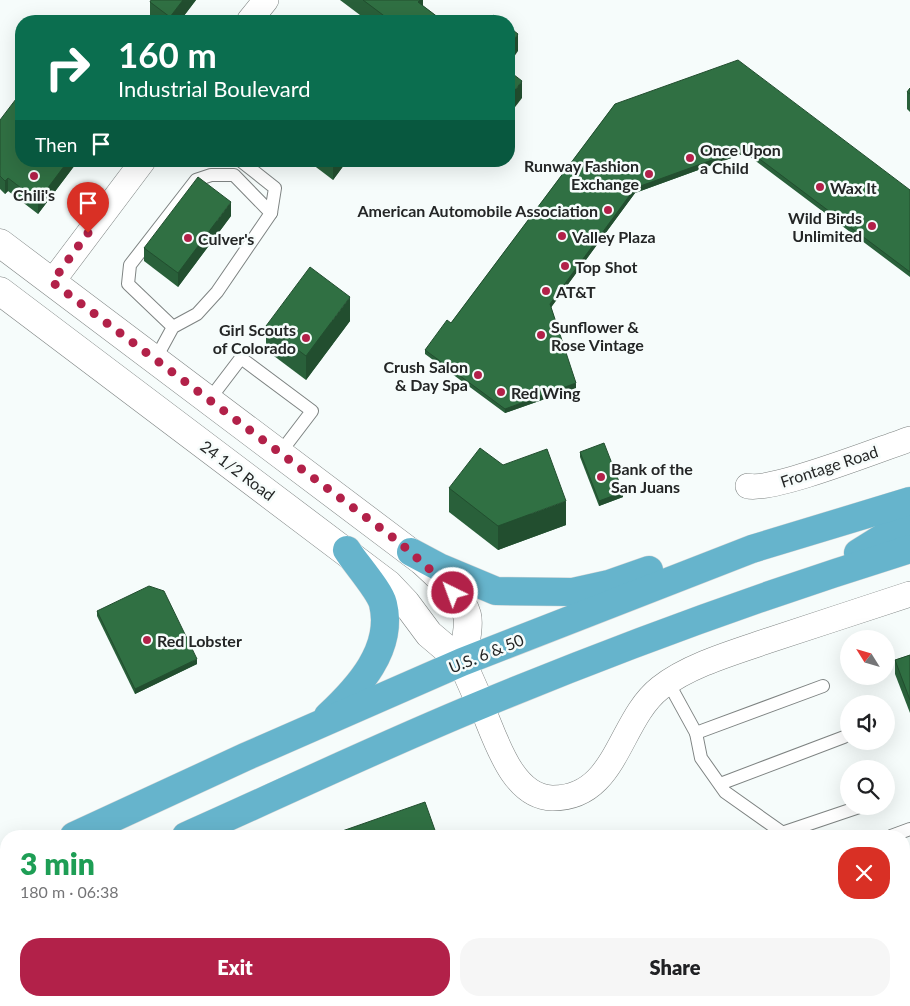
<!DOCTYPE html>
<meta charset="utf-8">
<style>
:root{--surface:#fff;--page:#f6f6f6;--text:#202124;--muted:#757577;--accent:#b22149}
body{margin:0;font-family:Lato,sans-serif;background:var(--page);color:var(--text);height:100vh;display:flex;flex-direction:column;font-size:19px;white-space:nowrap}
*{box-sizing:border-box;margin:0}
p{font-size:16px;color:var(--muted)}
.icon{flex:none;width:28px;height:28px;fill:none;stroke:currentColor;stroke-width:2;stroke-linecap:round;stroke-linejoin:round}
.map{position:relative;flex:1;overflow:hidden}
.side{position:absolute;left:0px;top:830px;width:910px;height:176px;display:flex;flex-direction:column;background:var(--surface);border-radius:20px 20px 0 0;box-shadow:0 5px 20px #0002}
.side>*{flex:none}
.guide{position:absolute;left:15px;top:15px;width:500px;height:152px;border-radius:20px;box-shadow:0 5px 20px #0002;background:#0b6e4f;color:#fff;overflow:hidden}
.needle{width:32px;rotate:307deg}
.controls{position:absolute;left:840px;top:630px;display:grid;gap:10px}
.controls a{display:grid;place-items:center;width:55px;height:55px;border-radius:50%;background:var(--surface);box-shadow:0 5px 20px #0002;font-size:25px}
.pin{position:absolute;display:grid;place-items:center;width:42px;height:42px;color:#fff;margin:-51px -21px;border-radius:50% 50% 50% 0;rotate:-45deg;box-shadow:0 0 5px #0007}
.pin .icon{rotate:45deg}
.me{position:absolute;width:55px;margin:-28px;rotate:318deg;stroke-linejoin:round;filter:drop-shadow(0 0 4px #0008)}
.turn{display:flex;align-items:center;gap:18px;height:105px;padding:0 20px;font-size:22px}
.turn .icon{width:65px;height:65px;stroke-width:2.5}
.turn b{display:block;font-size:35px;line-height:42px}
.then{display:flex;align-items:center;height:48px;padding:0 20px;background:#0003;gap:10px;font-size:19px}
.round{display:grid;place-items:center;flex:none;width:52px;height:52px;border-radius:20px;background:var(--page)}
.headline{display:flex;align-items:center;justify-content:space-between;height:85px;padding:0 20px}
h1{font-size:30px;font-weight:800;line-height:38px;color:#1e9e55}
.cta{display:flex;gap:10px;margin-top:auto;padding:10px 20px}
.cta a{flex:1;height:58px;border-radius:20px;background:var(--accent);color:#fff;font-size:20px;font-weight:800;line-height:58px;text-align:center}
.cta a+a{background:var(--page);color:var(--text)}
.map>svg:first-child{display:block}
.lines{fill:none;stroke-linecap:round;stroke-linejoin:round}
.service-casing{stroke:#7e8382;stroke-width:14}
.minor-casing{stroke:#7e8382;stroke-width:26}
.secondary-casing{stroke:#7e8382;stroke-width:29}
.trunk-casing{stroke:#d8d8d8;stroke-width:29}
.service{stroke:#fff;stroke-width:12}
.minor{stroke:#fff;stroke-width:25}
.secondary{stroke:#fff;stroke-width:28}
.trunk{stroke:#66b4cc;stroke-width:28}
.rail{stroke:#505252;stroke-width:4;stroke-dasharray:2.5 5;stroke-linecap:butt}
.wall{fill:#29603a}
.shaded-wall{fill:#224e2f}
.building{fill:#307043;stroke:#224e2f}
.route{stroke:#b22149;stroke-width:9;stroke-dasharray:0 16.2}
.poi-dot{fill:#b22149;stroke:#f6fcfb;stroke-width:2}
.labels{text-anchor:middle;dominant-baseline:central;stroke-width:5;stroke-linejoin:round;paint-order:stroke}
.poi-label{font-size:16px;font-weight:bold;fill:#242626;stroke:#f6fcfb;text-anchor:start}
.street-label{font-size:16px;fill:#242626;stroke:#f6fcfb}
</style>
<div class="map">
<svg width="910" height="1006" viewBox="0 0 910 1006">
<rect width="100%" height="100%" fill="#f6fcfb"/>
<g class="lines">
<defs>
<g id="service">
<polyline points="241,161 275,188 271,213"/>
<polyline points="155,360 173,327 197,314 217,292 271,213 234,175 211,175 196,180 130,265 128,284 173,327"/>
<polyline points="209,400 241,358 312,411 280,453"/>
<polyline points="668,682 696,733 823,686"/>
<polyline points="696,733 701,758 725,792 787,836"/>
<polyline points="720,784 844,737"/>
<polyline points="782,833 862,806"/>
<polyline points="891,836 910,829"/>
</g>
<g id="minor">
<polyline points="249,21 266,0"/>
<polyline points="52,282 143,161"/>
<path d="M748 486C772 492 880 449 910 439"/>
<path d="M481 705C495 736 511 797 552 798 617 799 618 721 660 688 689 665 735 652 770 640 817 625 863 609 910 594"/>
</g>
<g id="secondary">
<path d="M0 243 422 561C436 574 462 596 467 615 470 626 464 650 462 662"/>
<polyline points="0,291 388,584 406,603 429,634 462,662 481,705"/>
</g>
<g id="trunk">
<polyline points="411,552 441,568 496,591 573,592 609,584 649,570"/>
<polyline points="858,553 882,538 910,528"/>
<path d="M328 716C358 688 394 649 383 604 380 591 355 563 347 550"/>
<polyline points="74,836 245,757 462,662 752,549 910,501"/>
<path d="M186 836C285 792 383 745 483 704 623 646 765 594 910 549"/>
<polyline points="0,872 6,869"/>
<polyline points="0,923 6,920"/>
</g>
</defs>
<!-- service casing -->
<use href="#service" class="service-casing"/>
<!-- minor casing -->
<use href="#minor" class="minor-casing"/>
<!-- secondary casing -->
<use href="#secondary" class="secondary-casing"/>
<!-- trunk casing -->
<use href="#trunk" class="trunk-casing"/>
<!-- service -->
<use href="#service" class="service"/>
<!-- minor -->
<use href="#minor" class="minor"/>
<!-- secondary -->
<use href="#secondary" class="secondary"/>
<!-- trunk -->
<use href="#trunk" class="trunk"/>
<!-- rail -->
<g class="rail">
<polyline points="904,989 910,987"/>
<polyline points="855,1006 872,1000"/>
</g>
</g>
<!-- wall -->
<g class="wall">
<polygon points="151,0 196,0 180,21 153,21 150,19 150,2"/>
<polygon points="340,0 423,0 423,6 443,21 368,21"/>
<polygon points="910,88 910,112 907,109 907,92"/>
<polygon points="615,104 910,190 910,277 745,153 635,193 551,307 576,388 505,413 425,354 425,350 451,323"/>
<polygon points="0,120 78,161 38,214 8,191 5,194 0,189"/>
<polygon points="308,161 347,161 333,180"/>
<polygon points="231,216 178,287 144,261 144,248"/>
<polygon points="350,321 306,380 266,350 266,326"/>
<polygon points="580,452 623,497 599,506 580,457"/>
<polygon points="449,488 566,525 498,550 449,512"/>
<polygon points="97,611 197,664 135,694 97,616"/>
<polygon points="910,655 910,713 895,674 895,660"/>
</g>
<!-- shaded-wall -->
<g class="shaded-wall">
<polygon points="183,0 196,0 180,21 170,21 170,17"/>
<polygon points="420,0 423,0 423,13 418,2"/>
<polygon points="518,34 518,51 509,64 509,46"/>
<polygon points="522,81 522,98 509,115 509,98"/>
<polygon points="745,148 745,153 635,193 550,309 550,304 635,188"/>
<polygon points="68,161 78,161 38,214 38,201"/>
<polygon points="334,161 347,161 333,180 333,162"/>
<polygon points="8,178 8,191 5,194 5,181"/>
<polygon points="231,202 231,216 178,287 178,273"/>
<polygon points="350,297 350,321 306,380 306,356"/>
<polygon points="576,383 576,388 505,413 505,409"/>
<polygon points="623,492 623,497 599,506 599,501"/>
<polygon points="566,501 566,525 498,550 498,526"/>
<polygon points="197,659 197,664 135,694 135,689"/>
<polygon points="224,1000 237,1000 220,1006 220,1001"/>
<polygon points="342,1000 355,1000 338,1006 325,1006"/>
</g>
<!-- building -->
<g class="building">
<polygon points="151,0 183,0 170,17 150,2"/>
<polygon points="363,0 420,0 418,2 443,21 391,21"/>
<polygon points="493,15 501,21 489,21"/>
<polygon points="509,27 518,34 509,46"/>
<polygon points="738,60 910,190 910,272 745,148 635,188 550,304 576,383 505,409 425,350 447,320 451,323 615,104"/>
<polygon points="509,71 522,81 509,98"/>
<polygon points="910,88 910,94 907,92"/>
<polygon points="16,99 21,102 21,161 68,161 38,201 8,178 5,181 0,176 0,120"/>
<polygon points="198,177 231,202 178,273 144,248"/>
<polygon points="310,267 350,297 306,356 266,326"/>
<polygon points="604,443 623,492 599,501 580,452"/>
<polygon points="480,448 503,465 547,449 566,501 498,526 449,488"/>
<polygon points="149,586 164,591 197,659 135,689 97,611"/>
<polygon points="910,655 910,700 895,660"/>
<polygon points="425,802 437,836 328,836"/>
<polygon points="313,1000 342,1000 325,1006 315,1006"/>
</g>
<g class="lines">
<!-- route -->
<polyline class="route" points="88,233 52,282 399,542 443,581 453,593"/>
</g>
<!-- markers -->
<g class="poi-dot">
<circle cx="690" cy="158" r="5"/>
<circle cx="649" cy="174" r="5"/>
<circle cx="34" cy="176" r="5"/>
<circle cx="820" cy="187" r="5"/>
<circle cx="608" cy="210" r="5"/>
<circle cx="872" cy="226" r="5"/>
<circle cx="562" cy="236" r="5"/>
<circle cx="188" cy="238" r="5"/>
<circle cx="565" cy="266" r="5"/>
<circle cx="546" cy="291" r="5"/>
<circle cx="541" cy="335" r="5"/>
<circle cx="306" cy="338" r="5"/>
<circle cx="478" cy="375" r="5"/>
<circle cx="501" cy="392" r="5"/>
<circle cx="601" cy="477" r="5"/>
<circle cx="147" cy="640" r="5"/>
</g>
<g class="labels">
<!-- poi labels -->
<g class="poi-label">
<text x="700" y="149">Once Upon<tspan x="700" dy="18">a Child</tspan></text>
<text x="639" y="165" text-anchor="end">Runway Fashion<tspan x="639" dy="18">Exchange</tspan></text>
<text x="830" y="187">Wax It</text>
<text x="34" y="194" text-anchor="middle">Chili's</text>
<text x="598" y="210" text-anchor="end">American Automobile Association</text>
<text x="862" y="217" text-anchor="end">Wild Birds<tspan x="862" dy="18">Unlimited</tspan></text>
<text x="572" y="236">Valley Plaza</text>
<text x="198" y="238">Culver's</text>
<text x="575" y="266">Top Shot</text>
<text x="556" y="291">AT&amp;T</text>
<text x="551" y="326">Sunflower &amp;<tspan x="551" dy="18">Rose Vintage</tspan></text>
<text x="296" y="329" text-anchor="end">Girl Scouts<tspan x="296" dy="18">of Colorado</tspan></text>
<text x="468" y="366" text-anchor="end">Crush Salon<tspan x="468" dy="18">&amp; Day Spa</tspan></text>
<text x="511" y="392">Red Wing</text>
<text x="611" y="468">Bank of the<tspan x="611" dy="18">San Juans</tspan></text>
<text x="157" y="640">Red Lobster</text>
</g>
<!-- street labels -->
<g class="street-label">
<text transform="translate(829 466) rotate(-18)">Frontage Road</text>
<text transform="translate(238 470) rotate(37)">24 1/2 Road</text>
<text transform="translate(486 653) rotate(-22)">U.S. 6 &amp; 50</text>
</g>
</g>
</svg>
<div class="controls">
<a><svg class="needle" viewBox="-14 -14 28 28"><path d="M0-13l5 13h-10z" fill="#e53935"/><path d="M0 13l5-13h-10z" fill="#757577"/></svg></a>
<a><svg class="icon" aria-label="sound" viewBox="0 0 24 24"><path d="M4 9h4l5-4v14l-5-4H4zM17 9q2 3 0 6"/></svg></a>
<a><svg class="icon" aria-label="search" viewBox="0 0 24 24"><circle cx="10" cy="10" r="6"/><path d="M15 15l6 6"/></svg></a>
</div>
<div class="pin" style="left:88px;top:233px;background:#d93025"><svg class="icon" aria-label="arrive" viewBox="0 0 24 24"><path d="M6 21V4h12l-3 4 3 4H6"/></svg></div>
<svg class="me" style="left:453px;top:593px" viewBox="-20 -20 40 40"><circle r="17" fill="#b22149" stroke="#fff" stroke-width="3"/><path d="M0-11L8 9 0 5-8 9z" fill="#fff"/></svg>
<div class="guide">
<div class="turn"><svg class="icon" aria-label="right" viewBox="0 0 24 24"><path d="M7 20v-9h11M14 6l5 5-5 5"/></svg><div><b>160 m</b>Industrial Boulevard</div></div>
<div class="then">Then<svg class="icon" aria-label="arrive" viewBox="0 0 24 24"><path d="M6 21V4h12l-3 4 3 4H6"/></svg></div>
</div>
<section class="side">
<div class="headline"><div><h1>3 min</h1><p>180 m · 06:38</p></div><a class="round" style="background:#d93025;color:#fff"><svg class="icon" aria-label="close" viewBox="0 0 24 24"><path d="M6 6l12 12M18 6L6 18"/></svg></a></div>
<div class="cta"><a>Exit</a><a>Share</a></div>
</section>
</div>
